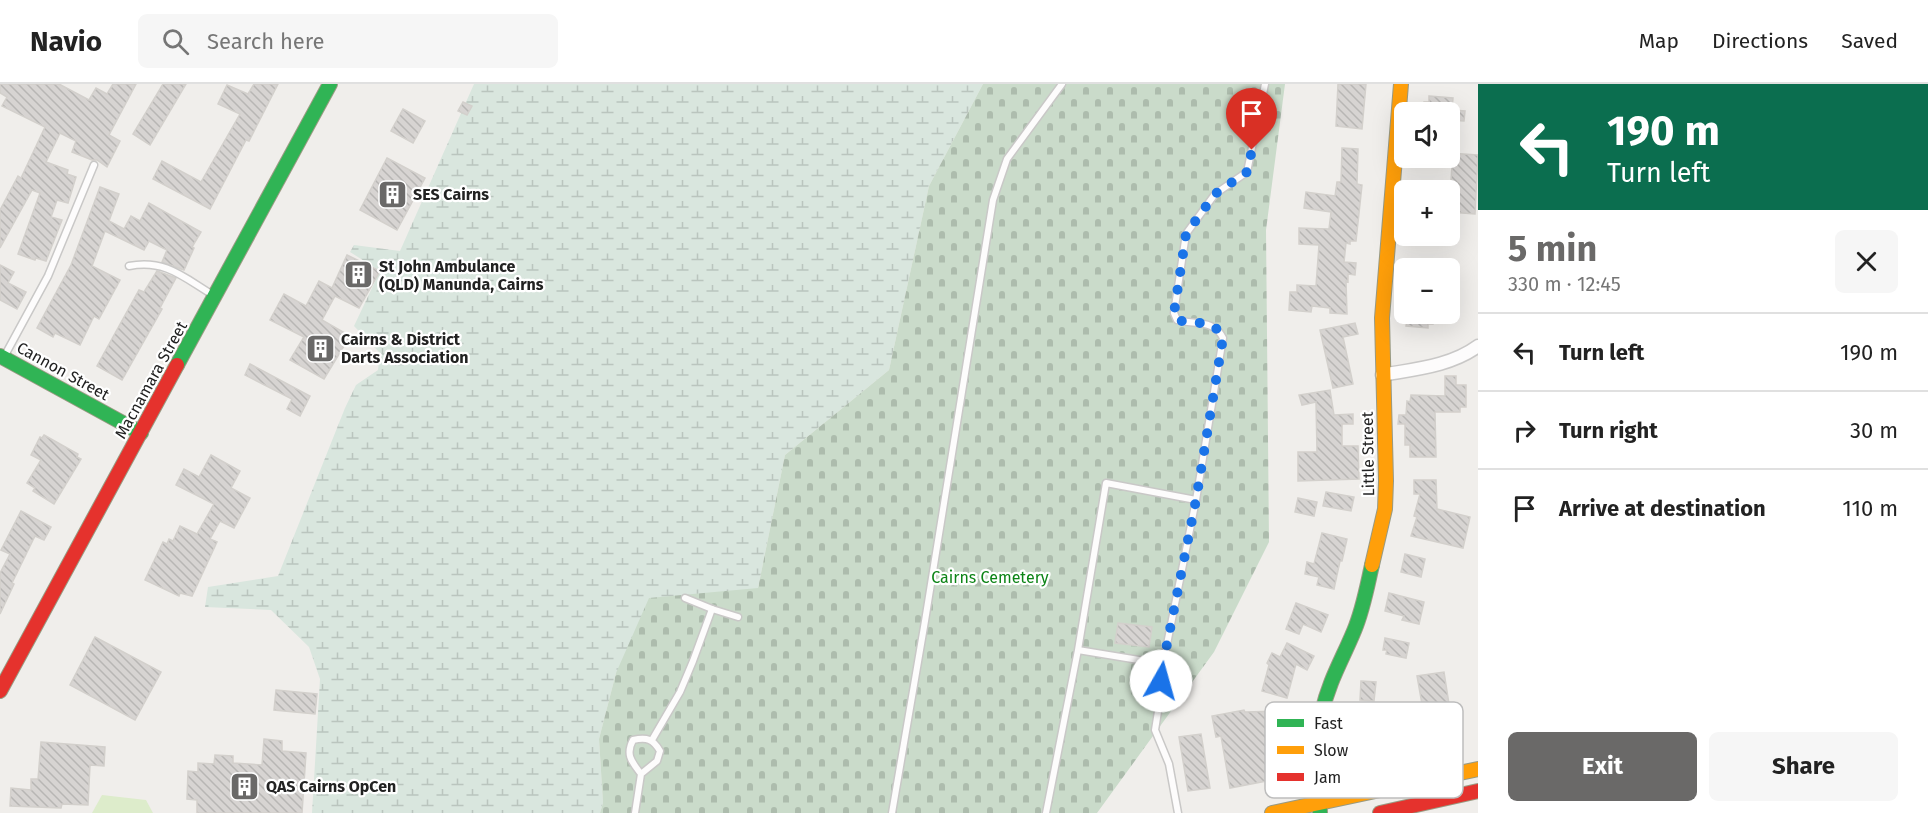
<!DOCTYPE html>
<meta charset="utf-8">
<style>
:root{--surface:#fff;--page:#f6f6f6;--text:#222;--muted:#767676;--line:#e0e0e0;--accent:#6a6968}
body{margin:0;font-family:"Fira Sans",sans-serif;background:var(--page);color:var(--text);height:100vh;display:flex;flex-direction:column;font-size:22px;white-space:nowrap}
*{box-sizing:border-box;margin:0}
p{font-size:20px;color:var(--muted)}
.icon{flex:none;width:33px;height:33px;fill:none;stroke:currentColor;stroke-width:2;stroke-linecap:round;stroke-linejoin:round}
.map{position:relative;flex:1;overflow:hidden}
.side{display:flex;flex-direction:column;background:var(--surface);width:450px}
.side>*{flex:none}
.guide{background:#0b6e4f;color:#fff;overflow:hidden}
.fabs{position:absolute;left:1394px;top:18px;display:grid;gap:12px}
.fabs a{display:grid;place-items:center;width:66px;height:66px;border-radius:9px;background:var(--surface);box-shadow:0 6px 24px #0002;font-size:30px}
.pin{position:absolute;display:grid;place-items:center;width:51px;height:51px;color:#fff;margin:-62px -26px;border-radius:50% 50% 50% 0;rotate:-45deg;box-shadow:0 0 6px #0007}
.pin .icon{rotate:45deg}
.me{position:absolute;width:66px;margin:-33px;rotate:7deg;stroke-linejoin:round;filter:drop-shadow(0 0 4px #0008)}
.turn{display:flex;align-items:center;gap:21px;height:126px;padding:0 30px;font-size:27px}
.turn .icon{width:78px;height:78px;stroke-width:2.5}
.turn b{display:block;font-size:42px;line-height:51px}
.round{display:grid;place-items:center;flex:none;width:63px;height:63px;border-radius:9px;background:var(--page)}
.overview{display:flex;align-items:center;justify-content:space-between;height:102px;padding:0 30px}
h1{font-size:36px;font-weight:700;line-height:45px;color:var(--accent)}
.cta{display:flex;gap:12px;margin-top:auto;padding:12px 30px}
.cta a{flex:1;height:69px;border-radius:9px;background:var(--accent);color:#fff;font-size:24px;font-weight:700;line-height:69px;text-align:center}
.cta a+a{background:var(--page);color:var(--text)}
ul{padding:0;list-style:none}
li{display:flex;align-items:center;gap:18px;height:78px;padding:0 30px;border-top:2px solid var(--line)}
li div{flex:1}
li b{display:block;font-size:22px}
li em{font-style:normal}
header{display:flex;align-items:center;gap:36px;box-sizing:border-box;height:84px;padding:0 30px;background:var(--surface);border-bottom:2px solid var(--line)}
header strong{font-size:28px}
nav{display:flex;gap:33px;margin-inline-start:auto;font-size:21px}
.search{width:420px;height:54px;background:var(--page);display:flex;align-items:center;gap:15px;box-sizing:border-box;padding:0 21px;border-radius:9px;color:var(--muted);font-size:22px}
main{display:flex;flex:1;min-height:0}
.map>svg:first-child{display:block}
.grass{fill:#ddeccb}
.wetland{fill:url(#wetland-marsh)}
.cemetery{fill:url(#cemetery-stones)}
.building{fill:url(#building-back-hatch);stroke:#d3d0cc;stroke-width:1.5}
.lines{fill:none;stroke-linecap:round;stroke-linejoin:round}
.lane-casing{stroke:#c9c8c7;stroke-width:9}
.street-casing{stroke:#c9c8c7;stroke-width:15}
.fast-casing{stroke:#999a82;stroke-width:16}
.slow-casing{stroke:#999a82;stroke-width:16}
.jam-casing{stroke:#999a82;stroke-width:16}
.lane{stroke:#fdfcfc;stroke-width:6}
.street{stroke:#fdfcfc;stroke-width:12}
.fast{stroke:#30b455;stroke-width:14}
.slow{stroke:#ff9f0a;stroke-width:14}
.jam{stroke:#e5322d;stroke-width:14}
.route{stroke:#1a73e8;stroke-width:10;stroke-dasharray:0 18}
.labels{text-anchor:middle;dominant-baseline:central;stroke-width:4.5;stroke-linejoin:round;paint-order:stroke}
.poi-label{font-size:16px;font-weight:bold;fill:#222;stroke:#fff;text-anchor:start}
.street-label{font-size:16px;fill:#222;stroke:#fff}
.park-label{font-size:16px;fill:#0c8416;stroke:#fff}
.key{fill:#fff;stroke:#bdbdbd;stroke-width:1.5}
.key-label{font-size:16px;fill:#222}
</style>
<header>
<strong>Navio</strong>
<div class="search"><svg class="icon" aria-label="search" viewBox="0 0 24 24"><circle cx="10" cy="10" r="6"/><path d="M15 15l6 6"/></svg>Search here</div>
<nav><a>Map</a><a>Directions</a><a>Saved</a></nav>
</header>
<main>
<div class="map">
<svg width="1478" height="729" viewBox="0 0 1478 729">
<defs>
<pattern id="wetland-marsh" width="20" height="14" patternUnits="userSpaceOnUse" patternTransform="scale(1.5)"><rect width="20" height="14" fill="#d9e6de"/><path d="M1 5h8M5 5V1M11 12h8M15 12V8" fill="none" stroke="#bac5be"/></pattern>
<pattern id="cemetery-stones" width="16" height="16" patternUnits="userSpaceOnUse" patternTransform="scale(1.5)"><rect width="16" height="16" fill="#cadbca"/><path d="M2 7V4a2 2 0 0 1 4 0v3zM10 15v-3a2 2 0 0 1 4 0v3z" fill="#adbcad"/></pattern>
<pattern id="building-back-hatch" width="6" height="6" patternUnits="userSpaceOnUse" patternTransform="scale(1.5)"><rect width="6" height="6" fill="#d7d4d2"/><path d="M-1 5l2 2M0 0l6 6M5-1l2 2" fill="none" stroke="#b8b6b4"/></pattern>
</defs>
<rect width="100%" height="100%" fill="#f0eeeb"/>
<!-- grass -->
<polygon class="grass" points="102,711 146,716 153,729 92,729"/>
<!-- wetland -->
<polygon class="wetland" points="474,0 983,0 929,102 889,286 785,371 758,504 616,589 599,655 603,719 600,729 312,729 320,595 309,563 271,526 205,523 208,503 278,492 345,324 356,301 378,286 380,269 354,242 380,187 350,168 354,161 400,167"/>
<!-- cemetery -->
<polygon class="cemetery" points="983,0 1285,0 1266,146 1269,458 1214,568 1097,729 600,729 603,719 599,655 616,589 649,514 758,504 785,371 889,286 929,102"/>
<!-- building -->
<g class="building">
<polygon points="0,0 59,0 89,16 96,4 107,10 113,0 136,0 109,51 120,57 107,83 97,76 92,76 72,68 76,57 60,49 46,78 68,86 67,90 76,93 68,119 57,116 51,133 62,136 46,177 36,174 35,176 18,170 40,109 32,106 0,164 0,126 18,92 21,94 45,43 2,22 7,13 0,9"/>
<polygon points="163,0 186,0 150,61 133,50"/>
<polygon points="254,0 278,0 249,57 246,56 210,125 153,95 162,77 201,98 240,30 218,20 227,1 248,10"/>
<polygon points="1338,0 1366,0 1362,45 1336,42"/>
<polygon points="1429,12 1453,14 1452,26 1465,27 1464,37 1449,36 1449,28 1423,28 1424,18 1429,18"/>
<polygon points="463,18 472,22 467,31 458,27"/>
<polygon points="403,25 425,37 413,59 391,47"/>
<polygon points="1342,64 1358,65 1357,100 1362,101 1356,157 1350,157 1350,160 1346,159 1344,178 1356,179 1355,191 1348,190 1348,198 1346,197 1347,230 1330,229 1330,224 1312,222 1311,228 1289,226 1290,208 1297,208 1297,201 1316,202 1319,161 1299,160 1299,144 1329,145 1331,128 1304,124 1306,108 1335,112 1337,98 1341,98"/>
<polygon points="1449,69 1478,71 1475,130 1449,128 1452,81 1449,81"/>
<polygon points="387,74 425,94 397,146 360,126"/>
<polygon points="100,103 119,110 109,137 124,145 131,132 140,137 149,119 201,148 192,163 194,164 184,186 162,178 167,166 149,157 144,166 105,147 92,182 120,196 99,235 94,232 80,261 55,249 53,253 37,244 71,181"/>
<polygon points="347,171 380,187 359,224 335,212 322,236 350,252 324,295 290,276 304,253 270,236 284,210 306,222 319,197 332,204"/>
<polygon points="0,181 14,188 8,199 26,208 17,225 0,216"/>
<polygon points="157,187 176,194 160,224 162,225 122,296 97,282 139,206 144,208"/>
<polygon points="1408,230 1434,230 1433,240 1428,240 1428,244 1406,242"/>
<polygon points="1355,239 1358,250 1343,253 1353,300 1333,304 1320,246"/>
<polygon points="250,280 310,312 300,332 287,325 292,315 245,291"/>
<polygon points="1445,292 1456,292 1456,301 1466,301 1466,323 1460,323 1460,328 1435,328 1436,373 1410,373 1410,361 1405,361 1405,340 1398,340 1399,331 1406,331 1407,317 1410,318 1411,311 1445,312"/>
<polygon points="1330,306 1334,331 1353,330 1353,340 1342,340 1342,362 1358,362 1359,395 1298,397 1298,368 1317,368 1316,318 1302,321 1299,311"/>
<polygon points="44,351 78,370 77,373 81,375 54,420 33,407 35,404 27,399 41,376 31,371 40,353 42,354"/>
<polygon points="211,371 240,387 231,404 250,414 234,444 220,437 210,455 217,458 192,512 180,509 179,512 145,496 163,458 167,460 169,455 173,457 180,442 197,450 214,420 176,401 184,385 199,393"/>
<polygon points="1414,396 1436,396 1437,425 1470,433 1463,464 1411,452 1417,433 1414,432 1420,410 1414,410"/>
<polygon points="1326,408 1354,413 1351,427 1323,422"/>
<polygon points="1298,414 1317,418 1314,432 1295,428"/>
<polygon points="21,427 51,443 44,456 35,452 12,499 14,500 0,530 0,489 10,470 1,466"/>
<polygon points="1322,449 1347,455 1342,477 1340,477 1334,505 1317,501 1319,493 1305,490 1307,478 1314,480"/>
<polygon points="1405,470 1425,475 1421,493 1401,488"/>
<polygon points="1389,509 1424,518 1419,540 1402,536 1404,532 1385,527"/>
<polygon points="1296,519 1328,531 1321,548 1303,540 1299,550 1286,545"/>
<polygon points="1118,539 1152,543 1149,563 1115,559"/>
<polygon points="95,553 161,588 135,636 70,601"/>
<polygon points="1385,554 1409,559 1406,574 1386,570 1387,566 1383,566"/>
<polygon points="1287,559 1314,572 1307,586 1296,580 1287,614 1262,607 1269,581 1267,579 1272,569 1280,573"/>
<polygon points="1444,588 1454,652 1427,657 1427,659 1410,663 1410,664 1360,674 1355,650 1425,637 1417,592"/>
<polygon points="1361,597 1376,598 1374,617 1360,616"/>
<polygon points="276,606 317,610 315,630 274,626"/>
<polygon points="1244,626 1245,628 1278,627 1280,657 1292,688 1272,696 1230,704 1221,652 1216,653 1212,632"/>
<polygon points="1201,650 1210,704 1188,707 1179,653"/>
<polygon points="264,655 282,657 282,667 306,669 302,729 197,729 197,716 187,715 188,687 198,688 198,679 214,680 215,671 233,672 233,679 262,681"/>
<polygon points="41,658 105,663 104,682 90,681 88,721 62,720 61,724 10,722 11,704 31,706 31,695 38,695"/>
</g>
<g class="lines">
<defs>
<g id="lane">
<path d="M129 182C165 175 183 193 213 211"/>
<polyline points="4,273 48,192 94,81"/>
<path d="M1196 416 1223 254C1214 235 1194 241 1177 236L1174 229 1186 150 1215 110 1247 88 1265 0"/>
<polyline points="712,525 738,533"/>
<polyline points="1163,580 1160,615 1155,646 1169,680 1178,729"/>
<polyline points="652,656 680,608 693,577 712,525 685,514"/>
<path d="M635 729 641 690 657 677 660 667C653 655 647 653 633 656 625 671 632 678 641 690"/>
<polyline points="892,729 925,537 993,116 1007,75 1062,0"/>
<polyline points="1046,729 1078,566 1106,399 1196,416 1163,580 1078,566"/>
</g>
<path id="street" d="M1382 291C1415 285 1451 282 1478 262"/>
<g id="fast">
<polyline points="0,272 141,349"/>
<polyline points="177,281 330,0"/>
<path d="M1320 729C1319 696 1314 660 1322 628 1329 597 1342 576 1354 547 1363 526 1367 503 1372 481"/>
</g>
<g id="slow">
<polyline points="1372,481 1385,425 1386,397 1382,234 1401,0"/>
<polyline points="1272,729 1478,685"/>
</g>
<g id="jam">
<polyline points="0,607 177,281"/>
<polyline points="1380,729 1478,707"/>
</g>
</defs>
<!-- lane casing -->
<use href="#lane" class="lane-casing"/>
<!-- street casing -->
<use href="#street" class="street-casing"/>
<!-- fast casing -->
<use href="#fast" class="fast-casing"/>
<!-- slow casing -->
<use href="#slow" class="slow-casing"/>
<!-- jam casing -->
<use href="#jam" class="jam-casing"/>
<!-- lane -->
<use href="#lane" class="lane"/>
<!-- street -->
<use href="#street" class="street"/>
<!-- fast -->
<use href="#fast" class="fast"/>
<!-- slow -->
<use href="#slow" class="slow"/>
<!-- jam -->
<use href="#jam" class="jam"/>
</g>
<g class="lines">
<!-- route -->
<path class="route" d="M1161 597 1163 580 1196 416 1223 254C1214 234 1195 241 1177 236L1174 229 1186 150 1215 110 1247 88 1252 66"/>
</g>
<!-- icons -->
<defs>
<symbol id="building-square" viewBox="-11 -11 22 22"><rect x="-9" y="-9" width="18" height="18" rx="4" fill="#6a6968" stroke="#fff"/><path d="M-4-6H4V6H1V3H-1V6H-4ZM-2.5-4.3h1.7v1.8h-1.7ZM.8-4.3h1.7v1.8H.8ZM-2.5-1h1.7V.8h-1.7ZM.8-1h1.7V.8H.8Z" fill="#fff"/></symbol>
</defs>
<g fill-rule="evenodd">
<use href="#building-square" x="376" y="94" width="33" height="33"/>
<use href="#building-square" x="342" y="174" width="33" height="33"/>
<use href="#building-square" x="304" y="248" width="33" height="33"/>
<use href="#building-square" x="228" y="686" width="33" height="33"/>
</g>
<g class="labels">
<!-- poi labels -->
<g class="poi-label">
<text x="413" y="110">SES Cairns</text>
<text x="379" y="182">St John Ambulance<tspan x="379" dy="18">(QLD) Manunda, Cairns</tspan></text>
<text x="341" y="255">Cairns &amp; District<tspan x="341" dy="18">Darts Association</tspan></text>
<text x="266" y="702">QAS Cairns OpCen</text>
</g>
<!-- street labels -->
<g class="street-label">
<text transform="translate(63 287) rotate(29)">Cannon Street</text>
<text transform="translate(151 296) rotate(-61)">Macnamara Street</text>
<text transform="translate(1368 370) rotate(-91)">Little Street</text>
</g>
<!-- park labels -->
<g class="park-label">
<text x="990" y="493">Cairns Cemetery</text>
</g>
</g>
<!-- legend -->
<rect x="1265" y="618" width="198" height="96" rx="9" class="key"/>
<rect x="1277" y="635" width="27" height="8" fill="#30b455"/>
<rect x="1277" y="662" width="27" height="8" fill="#ff9f0a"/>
<rect x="1277" y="689" width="27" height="8" fill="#e5322d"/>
<g class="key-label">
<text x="1314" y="645">Fast</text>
<text x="1314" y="672">Slow</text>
<text x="1314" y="699">Jam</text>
</g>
</svg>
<div class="fabs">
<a><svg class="icon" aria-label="sound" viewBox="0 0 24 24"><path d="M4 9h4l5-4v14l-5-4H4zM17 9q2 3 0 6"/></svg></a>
<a>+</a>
<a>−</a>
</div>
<div class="pin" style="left:1252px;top:66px;background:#d93025"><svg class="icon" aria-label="arrive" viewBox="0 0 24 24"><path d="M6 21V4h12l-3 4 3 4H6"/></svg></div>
<svg class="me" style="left:1161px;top:597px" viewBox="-20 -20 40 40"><circle r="19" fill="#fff"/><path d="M0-13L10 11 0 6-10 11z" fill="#1a73e8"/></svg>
</div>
<section class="side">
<div class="guide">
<div class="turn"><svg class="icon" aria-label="left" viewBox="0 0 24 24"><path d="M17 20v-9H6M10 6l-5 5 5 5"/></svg><div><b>190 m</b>Turn left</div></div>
</div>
<div class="overview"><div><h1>5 min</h1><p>330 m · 12:45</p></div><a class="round"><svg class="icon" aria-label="close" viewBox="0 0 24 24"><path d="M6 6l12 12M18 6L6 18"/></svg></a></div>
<ul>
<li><svg class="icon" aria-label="left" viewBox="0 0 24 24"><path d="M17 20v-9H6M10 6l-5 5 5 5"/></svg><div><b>Turn left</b></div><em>190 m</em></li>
<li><svg class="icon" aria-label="right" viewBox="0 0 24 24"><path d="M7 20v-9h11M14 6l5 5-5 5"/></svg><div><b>Turn right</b></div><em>30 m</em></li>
<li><svg class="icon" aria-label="arrive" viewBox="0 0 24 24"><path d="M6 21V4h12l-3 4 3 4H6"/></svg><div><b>Arrive at destination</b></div><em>110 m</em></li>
</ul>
<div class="cta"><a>Exit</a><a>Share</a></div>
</section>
</main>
